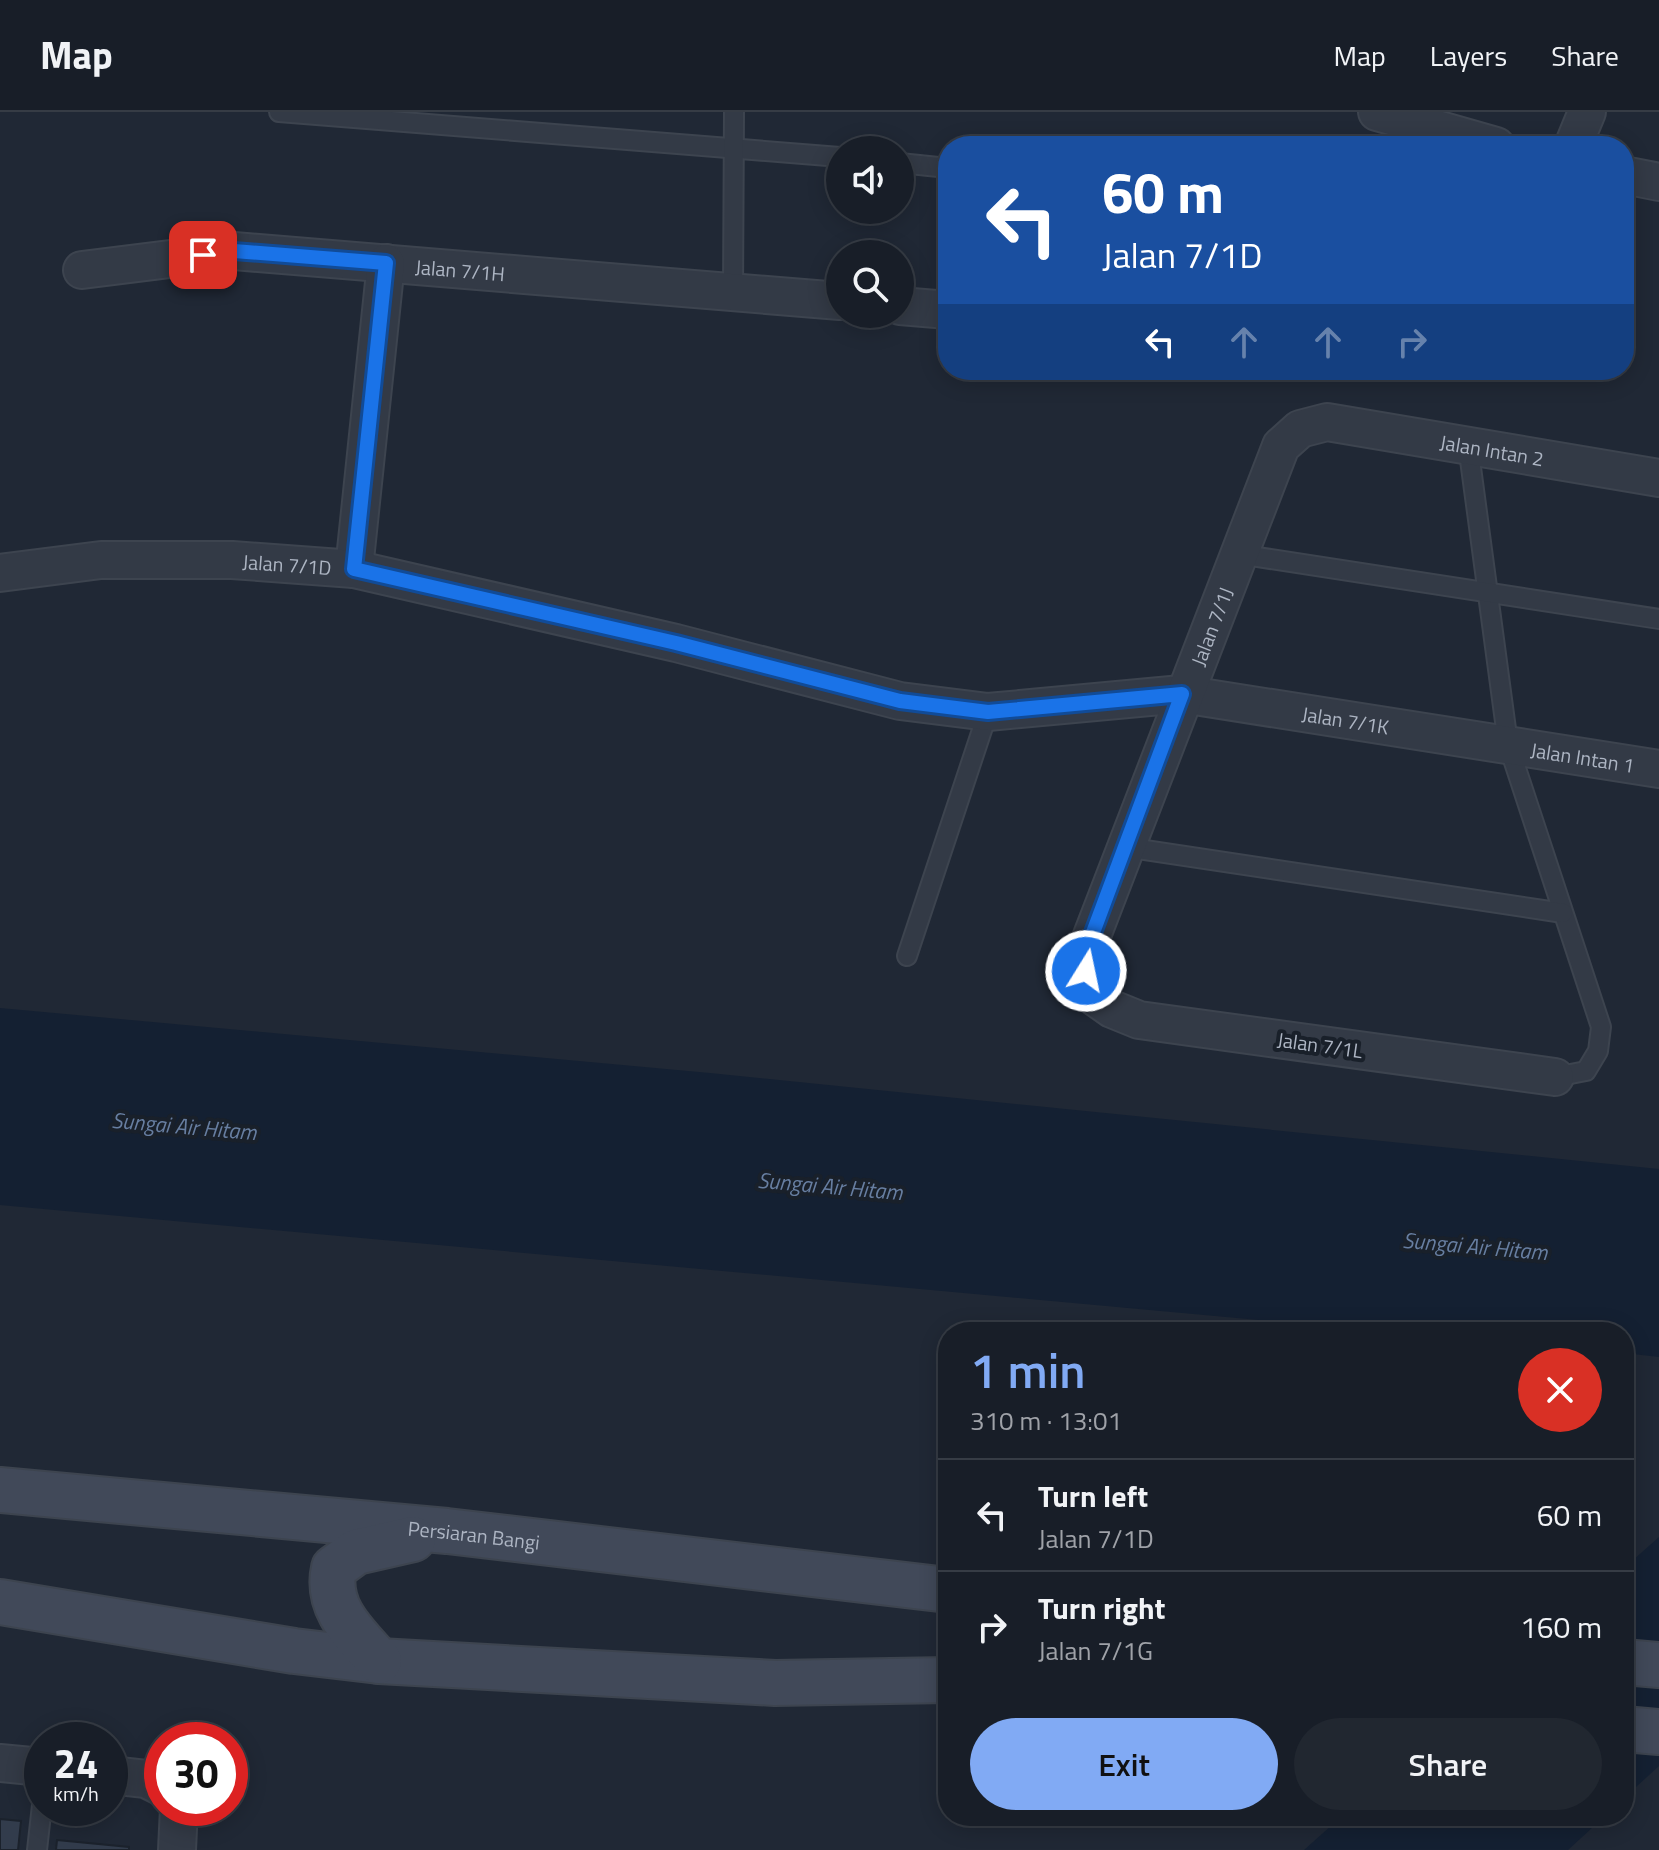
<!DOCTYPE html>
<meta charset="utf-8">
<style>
:root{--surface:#181e28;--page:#212730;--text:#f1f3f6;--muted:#9fa2a8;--line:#363c45;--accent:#81aaf4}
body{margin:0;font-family:"Titillium Web",sans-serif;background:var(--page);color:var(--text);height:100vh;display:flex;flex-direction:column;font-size:30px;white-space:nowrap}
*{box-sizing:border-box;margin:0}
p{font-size:26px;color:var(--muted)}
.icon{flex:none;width:44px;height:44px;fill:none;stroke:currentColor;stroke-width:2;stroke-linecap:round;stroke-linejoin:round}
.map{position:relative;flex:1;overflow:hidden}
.drawer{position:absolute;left:938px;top:1210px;width:696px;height:504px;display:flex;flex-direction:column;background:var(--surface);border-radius:32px;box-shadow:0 4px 20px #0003,0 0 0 2px var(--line)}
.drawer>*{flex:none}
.top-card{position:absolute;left:938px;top:24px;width:696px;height:244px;border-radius:32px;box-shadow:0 4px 20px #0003,0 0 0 2px var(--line);background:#1a4fa0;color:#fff;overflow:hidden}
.tools{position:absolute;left:826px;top:24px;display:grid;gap:16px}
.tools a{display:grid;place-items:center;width:88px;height:88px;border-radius:50%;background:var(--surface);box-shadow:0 4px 20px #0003,0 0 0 2px var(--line);font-size:40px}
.speed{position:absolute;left:24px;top:1610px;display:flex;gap:16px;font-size:40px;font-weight:700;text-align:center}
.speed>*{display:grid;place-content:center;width:104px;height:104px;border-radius:50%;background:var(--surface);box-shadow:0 4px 20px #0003,0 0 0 2px var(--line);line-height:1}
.speed small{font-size:20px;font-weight:400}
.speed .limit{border:12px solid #d22;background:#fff;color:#111}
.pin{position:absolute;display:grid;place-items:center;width:68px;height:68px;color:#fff;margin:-34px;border-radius:16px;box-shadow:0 4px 12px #0006}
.me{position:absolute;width:88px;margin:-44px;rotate:10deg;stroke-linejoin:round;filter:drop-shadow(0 0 6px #0008)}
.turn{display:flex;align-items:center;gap:28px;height:168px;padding:0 32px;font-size:36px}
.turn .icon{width:104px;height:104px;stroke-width:2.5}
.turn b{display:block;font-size:56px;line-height:68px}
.lanes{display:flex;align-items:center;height:76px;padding:0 32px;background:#0003;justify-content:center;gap:40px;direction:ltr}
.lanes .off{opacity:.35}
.round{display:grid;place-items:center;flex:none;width:84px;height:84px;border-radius:42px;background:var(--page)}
.head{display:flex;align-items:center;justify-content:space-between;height:136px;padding:0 32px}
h1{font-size:48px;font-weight:600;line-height:60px;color:var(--accent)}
.action{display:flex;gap:16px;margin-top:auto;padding:16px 32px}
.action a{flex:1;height:92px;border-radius:48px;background:var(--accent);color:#111;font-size:32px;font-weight:600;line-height:92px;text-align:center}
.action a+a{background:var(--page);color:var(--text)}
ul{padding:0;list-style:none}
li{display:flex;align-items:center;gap:24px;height:112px;padding:0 32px;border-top:2px solid var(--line)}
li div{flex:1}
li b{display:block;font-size:30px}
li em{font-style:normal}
header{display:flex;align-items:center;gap:48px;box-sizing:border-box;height:112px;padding:0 40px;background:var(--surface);border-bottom:2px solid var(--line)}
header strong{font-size:38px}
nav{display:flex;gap:44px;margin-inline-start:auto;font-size:28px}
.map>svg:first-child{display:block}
.water{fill:#142032}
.building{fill:#323c4c;stroke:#1b222c;stroke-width:2}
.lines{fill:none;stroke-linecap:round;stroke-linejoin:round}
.service-casing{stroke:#3d444f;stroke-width:22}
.minor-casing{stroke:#3d444f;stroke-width:40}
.secondary-casing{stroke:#3d444f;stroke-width:48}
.service{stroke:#333a46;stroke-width:18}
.minor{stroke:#333a46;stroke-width:36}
.secondary{stroke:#414959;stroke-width:44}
.route-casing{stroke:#114b97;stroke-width:20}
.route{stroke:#1a73e8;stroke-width:14}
.labels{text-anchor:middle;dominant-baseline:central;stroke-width:8;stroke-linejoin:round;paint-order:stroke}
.street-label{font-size:20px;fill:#adb5c3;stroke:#19202a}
.water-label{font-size:22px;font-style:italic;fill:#677ea1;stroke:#19202a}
</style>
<header>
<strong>Map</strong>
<nav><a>Map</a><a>Layers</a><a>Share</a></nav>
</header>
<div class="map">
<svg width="1659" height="1738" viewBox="0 0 1659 1738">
<rect width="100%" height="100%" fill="#202835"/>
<!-- water -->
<g class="water">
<polygon points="0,896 710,961 1659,1057 1659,1245 1624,1241 1624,1220 1390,1220 0,1093"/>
<polygon points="1659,1425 1659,1654 1624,1686 1624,1456"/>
<polygon points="1342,1704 1605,1704 1568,1738 1304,1738"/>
</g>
<!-- building -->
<g class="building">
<polygon points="0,1707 21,1709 18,1738 0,1738"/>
<polygon points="57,1728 129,1735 129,1738 56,1738"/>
</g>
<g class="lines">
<defs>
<g id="service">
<polyline points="279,0 840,45"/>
<polyline points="900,51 948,56"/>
<polyline points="733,181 734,0"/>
<polyline points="1468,333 1508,632 1601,915 1598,939 1586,959 1555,965"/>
<polyline points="1238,442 1659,507"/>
<polyline points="1125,735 1563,801"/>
<polyline points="907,844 988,600"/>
<polyline points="37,1738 42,1693"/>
</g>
<g id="minor">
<polyline points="1377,0 1496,34"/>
<polyline points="1573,34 1587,0"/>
<polyline points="1624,63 1659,70"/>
<path id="s1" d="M82 158 234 139 840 189"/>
<polyline points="900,194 948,198"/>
<polyline points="354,457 386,151"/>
<path id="s2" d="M0 461 101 448H232L354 457 676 531 900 589 988 600 1182 582 1659 657"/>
<path id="s3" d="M1555 965 1139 908 1112 897 1092 883 1086 859 1088 834 1281 334 1300 317 1327 310 1659 366"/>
<polyline points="0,1651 42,1655"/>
<polyline points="110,1663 146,1667 162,1675"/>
<polyline points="177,1738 179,1696"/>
</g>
<g id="secondary">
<path id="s4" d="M0 1378 447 1419 948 1478"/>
<polyline points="0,1490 294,1539 379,1549 775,1571 948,1568"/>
<path d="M379 1549C355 1522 325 1496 334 1456L356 1440 413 1427"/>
<polyline points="1624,1550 1659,1553"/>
<polyline points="1624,1617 1659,1620"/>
</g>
</defs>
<!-- service casing -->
<use href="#service" class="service-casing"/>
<!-- minor casing -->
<use href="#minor" class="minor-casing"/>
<!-- secondary casing -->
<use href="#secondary" class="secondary-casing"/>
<!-- service -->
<use href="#service" class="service"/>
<!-- minor -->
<use href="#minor" class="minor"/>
<!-- secondary -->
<use href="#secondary" class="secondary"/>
</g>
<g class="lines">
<defs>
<polyline id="route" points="203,143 234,139 386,151 354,457 676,531 900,589 988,600 1182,582 1088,834 1086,859"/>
</defs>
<!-- route casing -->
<use href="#route" class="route-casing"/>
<!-- route -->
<use href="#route" class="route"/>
</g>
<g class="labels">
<!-- street labels -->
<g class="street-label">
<text stroke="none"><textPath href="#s1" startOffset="380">Jalan 7/1H</textPath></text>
<text stroke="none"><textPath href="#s3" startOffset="1280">Jalan Intan 2</textPath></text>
<text stroke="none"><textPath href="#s2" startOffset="288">Jalan 7/1D</textPath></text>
<text stroke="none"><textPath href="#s3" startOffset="866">Jalan 7/1J</textPath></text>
<text stroke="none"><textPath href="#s2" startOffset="1366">Jalan 7/1K</textPath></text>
<text stroke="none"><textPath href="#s2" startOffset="1606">Jalan Intan 1</textPath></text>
<text transform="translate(1320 933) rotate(8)">Jalan 7/1L</text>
<text stroke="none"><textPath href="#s4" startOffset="476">Persiaran Bangi</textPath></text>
</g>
<!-- water labels -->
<g class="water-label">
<text transform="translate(184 1014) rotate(5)">Sungai Air Hitam</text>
<text transform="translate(830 1074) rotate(5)">Sungai Air Hitam</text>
<text transform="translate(1475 1134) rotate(5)">Sungai Air Hitam</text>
</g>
</g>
</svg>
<div class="tools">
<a><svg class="icon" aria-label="sound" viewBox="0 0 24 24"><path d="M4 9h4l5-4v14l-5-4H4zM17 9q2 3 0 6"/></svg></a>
<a><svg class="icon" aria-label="search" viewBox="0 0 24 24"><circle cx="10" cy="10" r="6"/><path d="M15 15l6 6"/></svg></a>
</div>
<div class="speed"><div>24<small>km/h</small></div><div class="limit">30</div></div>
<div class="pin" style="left:203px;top:143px;background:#d93025"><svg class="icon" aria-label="arrive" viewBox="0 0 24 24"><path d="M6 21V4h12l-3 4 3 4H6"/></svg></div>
<svg class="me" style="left:1086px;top:859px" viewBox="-20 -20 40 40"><circle r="17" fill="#1a73e8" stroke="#fff" stroke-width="3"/><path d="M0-11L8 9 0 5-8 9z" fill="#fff"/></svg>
<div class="top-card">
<div class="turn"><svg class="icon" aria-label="left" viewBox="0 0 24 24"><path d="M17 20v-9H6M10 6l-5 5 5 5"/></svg><div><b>60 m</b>Jalan 7/1D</div></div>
<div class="lanes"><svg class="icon" aria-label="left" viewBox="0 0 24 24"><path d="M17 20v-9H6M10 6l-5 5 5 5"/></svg><svg class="icon off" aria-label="ahead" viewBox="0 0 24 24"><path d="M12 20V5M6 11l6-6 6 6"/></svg><svg class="icon off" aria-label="ahead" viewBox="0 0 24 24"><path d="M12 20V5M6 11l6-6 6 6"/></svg><svg class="icon off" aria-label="right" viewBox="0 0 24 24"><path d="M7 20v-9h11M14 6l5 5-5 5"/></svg></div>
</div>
<section class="drawer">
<div class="head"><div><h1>1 min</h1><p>310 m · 13:01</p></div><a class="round" style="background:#d93025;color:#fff"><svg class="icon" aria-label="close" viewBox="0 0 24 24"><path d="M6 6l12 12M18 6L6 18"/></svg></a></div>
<ul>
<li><svg class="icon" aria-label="left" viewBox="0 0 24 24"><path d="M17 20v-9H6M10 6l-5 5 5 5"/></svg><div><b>Turn left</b><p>Jalan 7/1D</p></div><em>60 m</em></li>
<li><svg class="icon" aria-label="right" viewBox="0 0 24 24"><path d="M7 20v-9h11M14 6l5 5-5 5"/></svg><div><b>Turn right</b><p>Jalan 7/1G</p></div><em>160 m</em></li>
</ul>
<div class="action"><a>Exit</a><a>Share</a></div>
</section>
</div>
